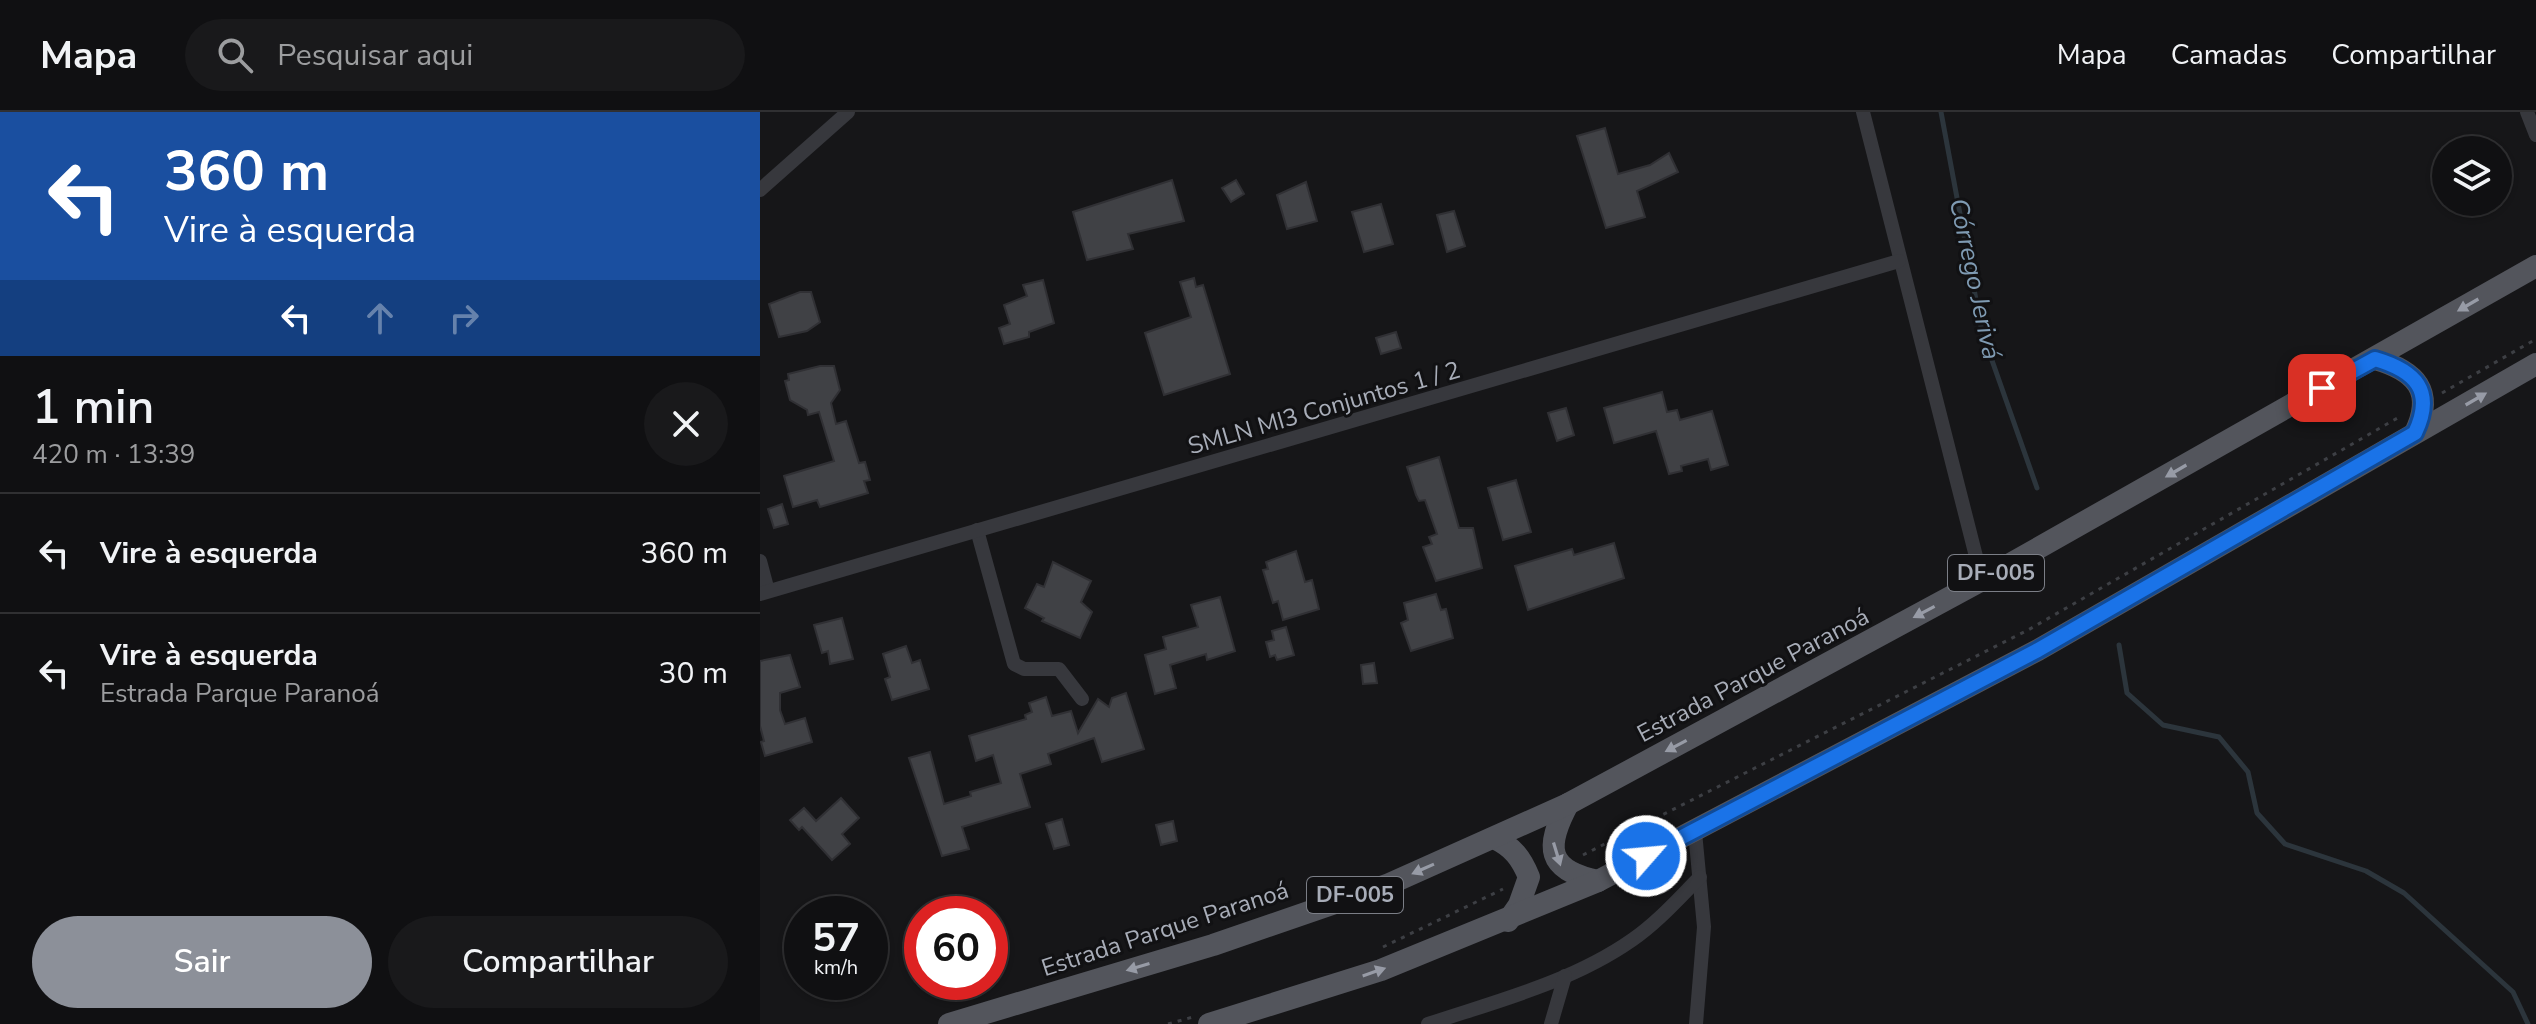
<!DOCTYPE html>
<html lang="pt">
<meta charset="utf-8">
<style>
:root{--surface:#101012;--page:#19191b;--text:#f1f3f6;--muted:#9c9d9f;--line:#303032;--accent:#8c9099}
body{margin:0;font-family:"Nunito Sans",sans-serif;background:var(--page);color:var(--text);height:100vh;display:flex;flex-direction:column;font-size:30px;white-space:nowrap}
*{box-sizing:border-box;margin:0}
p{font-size:26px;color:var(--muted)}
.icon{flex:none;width:44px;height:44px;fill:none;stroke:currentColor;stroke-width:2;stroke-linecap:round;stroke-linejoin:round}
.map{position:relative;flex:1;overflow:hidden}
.panel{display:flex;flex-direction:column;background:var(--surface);width:760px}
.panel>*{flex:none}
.top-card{background:#1a4fa0;color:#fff;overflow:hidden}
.tools{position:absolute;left:1672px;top:24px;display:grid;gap:16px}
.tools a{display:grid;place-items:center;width:80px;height:80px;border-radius:50%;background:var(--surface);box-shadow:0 2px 6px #0004,0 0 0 2px var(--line);font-size:40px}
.speed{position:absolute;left:24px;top:784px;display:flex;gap:16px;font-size:40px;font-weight:700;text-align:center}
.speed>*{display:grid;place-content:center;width:104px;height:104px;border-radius:50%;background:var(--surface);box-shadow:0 2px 6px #0004,0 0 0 2px var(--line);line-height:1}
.speed small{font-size:20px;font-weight:400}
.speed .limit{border:12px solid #d22;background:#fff;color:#111}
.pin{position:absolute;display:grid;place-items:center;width:68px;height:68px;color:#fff;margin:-34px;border-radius:16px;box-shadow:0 4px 12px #0006}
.me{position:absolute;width:88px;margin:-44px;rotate:63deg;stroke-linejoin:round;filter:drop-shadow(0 0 6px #0008)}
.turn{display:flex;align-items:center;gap:28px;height:168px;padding:0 32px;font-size:36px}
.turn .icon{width:104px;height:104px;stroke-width:2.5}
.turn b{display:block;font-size:56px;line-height:68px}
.lanes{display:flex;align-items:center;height:76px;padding:0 32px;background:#0003;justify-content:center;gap:40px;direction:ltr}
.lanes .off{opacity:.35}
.round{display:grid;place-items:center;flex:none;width:84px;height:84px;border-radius:42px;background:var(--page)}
.headline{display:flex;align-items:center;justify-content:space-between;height:136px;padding:0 32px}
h1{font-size:48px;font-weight:600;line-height:60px}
.button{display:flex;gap:16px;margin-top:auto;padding:16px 32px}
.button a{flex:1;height:92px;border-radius:48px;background:var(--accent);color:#fff;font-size:32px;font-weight:600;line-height:92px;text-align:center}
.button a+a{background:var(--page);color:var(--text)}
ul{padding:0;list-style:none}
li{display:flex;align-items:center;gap:24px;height:120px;padding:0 32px;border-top:2px solid var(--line)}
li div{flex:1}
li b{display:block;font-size:30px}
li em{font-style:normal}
header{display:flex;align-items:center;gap:48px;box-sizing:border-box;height:112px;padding:0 40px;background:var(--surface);border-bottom:2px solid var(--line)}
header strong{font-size:38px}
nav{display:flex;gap:44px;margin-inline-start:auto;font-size:28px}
.search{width:560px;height:72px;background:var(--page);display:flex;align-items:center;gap:20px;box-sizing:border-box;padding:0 28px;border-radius:44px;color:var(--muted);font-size:30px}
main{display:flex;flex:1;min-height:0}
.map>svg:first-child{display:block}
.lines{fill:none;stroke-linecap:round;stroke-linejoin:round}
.stream{stroke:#2c353c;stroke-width:5}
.building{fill:#404145;stroke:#303034;stroke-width:2}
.path{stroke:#3d3f44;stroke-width:3;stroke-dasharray:4 6;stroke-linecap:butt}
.street{stroke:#37383d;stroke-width:14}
.primary{stroke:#53555c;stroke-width:22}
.oneway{fill:#979ba6}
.route-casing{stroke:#114b97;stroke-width:20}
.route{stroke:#1a73e8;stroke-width:14}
.labels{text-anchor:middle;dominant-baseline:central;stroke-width:6;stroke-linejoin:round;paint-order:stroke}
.shield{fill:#111113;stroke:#7b7e86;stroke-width:2}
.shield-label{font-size:22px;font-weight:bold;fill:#a8adb8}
.street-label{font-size:24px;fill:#a8adb8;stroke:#111113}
.water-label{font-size:26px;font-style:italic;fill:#7f9bb3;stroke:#111113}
</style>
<header>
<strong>Mapa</strong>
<div class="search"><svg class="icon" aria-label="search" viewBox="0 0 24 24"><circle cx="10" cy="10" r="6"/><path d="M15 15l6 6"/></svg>Pesquisar aqui</div>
<nav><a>Mapa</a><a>Camadas</a><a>Compartilhar</a></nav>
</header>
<main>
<section class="panel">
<div class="top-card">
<div class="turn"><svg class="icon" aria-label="left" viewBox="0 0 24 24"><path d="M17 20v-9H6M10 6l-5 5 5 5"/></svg><div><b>360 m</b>Vire à esquerda</div></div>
<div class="lanes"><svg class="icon" aria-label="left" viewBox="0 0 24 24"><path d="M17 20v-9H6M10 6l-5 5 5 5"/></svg><svg class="icon off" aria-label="ahead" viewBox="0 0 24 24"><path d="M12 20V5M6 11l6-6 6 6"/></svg><svg class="icon off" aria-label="right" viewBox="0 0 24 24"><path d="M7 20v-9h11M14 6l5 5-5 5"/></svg></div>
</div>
<div class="headline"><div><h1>1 min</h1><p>420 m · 13:39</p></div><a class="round"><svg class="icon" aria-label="close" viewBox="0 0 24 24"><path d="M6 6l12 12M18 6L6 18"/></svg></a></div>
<ul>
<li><svg class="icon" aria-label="left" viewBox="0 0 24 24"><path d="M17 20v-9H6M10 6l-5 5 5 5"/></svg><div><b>Vire à esquerda</b></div><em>360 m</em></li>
<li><svg class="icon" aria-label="left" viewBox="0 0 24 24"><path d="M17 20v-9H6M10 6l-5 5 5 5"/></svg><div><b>Vire à esquerda</b><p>Estrada Parque Paranoá</p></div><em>30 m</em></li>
</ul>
<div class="button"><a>Sair</a><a>Compartilhar</a></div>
</section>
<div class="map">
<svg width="1776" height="912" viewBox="0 0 1776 912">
<rect width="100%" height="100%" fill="#161618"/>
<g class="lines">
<!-- stream -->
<g class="stream">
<polyline points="1181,0 1222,220 1277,376"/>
<polyline points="1359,533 1367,581 1403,613 1459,625 1488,660 1497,701 1525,732 1606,759 1644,781 1753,880 1768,912"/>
</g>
</g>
<!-- building -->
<g class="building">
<polygon points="845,16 858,62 890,53 909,41 918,60 877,79 885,105 846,116 817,24"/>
<polygon points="412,68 424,109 368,122 373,137 327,148 313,100"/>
<polygon points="476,68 484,82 471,90 462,76"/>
<polygon points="546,70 557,109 527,117 517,83"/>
<polygon points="621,92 633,132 604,140 592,100"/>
<polygon points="694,99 705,134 687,140 677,103"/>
<polygon points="434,166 436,175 443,173 470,262 404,283 385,221 431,205 420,170"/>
<polygon points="283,168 294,211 269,220 269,225 244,232 239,216 250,212 244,193 267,184 263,173"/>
<polygon points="40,180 51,180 60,210 47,219 19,225 9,192"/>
<polygon points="636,220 641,236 621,242 616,226"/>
<polygon points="60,254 74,254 80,278 71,291 76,312 86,309 99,351 105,350 110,368 104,369 108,381 60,395 57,388 33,395 24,364 74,349 59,300 48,303 47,298 30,288 25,269 29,268 28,262"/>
<polygon points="902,280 907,300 917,298 920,308 952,299 968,353 951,358 948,347 921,354 922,359 909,362 896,319 854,331 844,296"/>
<polygon points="806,296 814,323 797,329 788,301"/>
<polygon points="679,345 699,416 713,416 722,456 676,469 663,435 672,432 669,425 677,422 665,388 659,389 656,383 647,355"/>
<polygon points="756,368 771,420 743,428 728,376"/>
<polygon points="22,392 28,412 14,416 8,397"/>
<polygon points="854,431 864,466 768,498 755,454 812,437 814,443"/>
<polygon points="536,439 545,470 552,468 559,497 523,508 518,489 513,491 503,458 508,457 506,450"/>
<polygon points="293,450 331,469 321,490 332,500 320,526 282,509 284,506 265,496 277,472 284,475"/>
<polygon points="676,482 681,498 686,497 693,526 651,539 641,511 648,508 644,491"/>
<polygon points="460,485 475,539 447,548 446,542 410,553 416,576 395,582 385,543 406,537 403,525 438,515 431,493"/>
<polygon points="82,506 93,547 70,552 68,539 62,541 54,513"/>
<polygon points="526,515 534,543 517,548 515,543 510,545 506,530 514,528 512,519"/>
<polygon points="146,534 152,551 160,548 169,577 132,588 125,567 130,565 123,542"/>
<polygon points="30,543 40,575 20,581 20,598 25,612 45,606 52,630 5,644 1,630 4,629 0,614 0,549"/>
<polygon points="614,551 617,571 603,572 601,553"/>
<polygon points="366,581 384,637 342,650 334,626 288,642 291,652 260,662 270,695 202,715 209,737 182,744 149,646 170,640 184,692 211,684 210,680 241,671 233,643 216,649 209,624 266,607 265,603 272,600 269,591 286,585 292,604 311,599 318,621 338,587 349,595 352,586"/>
<polygon points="81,686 99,706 82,722 90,732 72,748 42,715 39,718 30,708 44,696 56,709"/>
<polygon points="302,707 309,733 294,737 286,712"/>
<polygon points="413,709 417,729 401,733 396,713"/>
</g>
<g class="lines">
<!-- path -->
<g class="path">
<polyline points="1682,281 1776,227"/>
<polyline points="823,743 1268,518 1641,304"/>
<polyline points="623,835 743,777"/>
<polyline points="408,912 433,905"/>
</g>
<!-- street -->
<g class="street">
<polyline points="1103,0 1222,468"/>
<polyline points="1767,0 1776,23"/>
<polyline points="0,78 88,0"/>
<polyline points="217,418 254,552 264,557 299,557 322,587"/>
<polyline points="0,449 8,479"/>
<polyline points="0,482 1139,149"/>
<polyline points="935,720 944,815 936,912"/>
<path d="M668 912C737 889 812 870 872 828 898 810 918 787 940 765"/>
<polyline points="791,912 805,864"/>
</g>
<!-- primary -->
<g class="primary">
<path d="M1615 247C1656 259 1675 279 1655 321"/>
<path d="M808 692C785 735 786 758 838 769"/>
<path d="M734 726C753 735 761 746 769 765L759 793 748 809"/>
<polyline points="189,912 453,833 627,773 808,692 1222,468 1776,154"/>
<polyline points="449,912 621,858 838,769 1278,538 1776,252"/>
</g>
</g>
<!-- one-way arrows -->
<defs><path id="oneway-solid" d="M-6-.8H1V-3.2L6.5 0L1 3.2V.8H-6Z" transform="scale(2)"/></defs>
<g class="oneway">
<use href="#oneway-solid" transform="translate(1708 193) rotate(150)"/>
<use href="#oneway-solid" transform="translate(1716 287) rotate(-30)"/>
<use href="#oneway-solid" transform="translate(1416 359) rotate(150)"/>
<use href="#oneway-solid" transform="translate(1164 500) rotate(152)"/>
<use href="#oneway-solid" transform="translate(916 634) rotate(152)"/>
<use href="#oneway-solid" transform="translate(797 742) rotate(73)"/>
<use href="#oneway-solid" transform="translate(663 757) rotate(156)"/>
<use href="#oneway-solid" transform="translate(378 855) rotate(163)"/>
<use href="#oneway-solid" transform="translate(614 860) rotate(-19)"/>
</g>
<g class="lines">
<defs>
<path id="route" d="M886 744 1278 538 1655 321C1675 279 1656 259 1615 247L1562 276"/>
</defs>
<!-- route casing -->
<use href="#route" class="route-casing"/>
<!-- route -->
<use href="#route" class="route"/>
</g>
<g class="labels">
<!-- shield labels -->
<g class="shield">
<rect x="1188" y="443" width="96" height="36" rx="6"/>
<rect x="547" y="765" width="96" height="36" rx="6"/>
</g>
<g class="shield-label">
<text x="1236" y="461">DF-005</text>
<text x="595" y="783">DF-005</text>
</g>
<!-- street labels -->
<g class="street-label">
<text transform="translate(564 296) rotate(-16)">SMLN MI3 Conjuntos 1 / 2</text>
<text transform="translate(993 563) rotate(-28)">Estrada Parque Paranoá</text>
<text transform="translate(405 817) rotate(-18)">Estrada Parque Paranoá</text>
</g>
<!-- water labels -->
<g class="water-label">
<text transform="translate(1215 167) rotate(78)">Córrego Jerivá</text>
</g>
</g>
</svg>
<div class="tools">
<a><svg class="icon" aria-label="layers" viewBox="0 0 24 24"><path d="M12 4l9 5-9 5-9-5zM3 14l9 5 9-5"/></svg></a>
</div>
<div class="speed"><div>57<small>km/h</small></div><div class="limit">60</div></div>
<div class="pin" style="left:1562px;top:276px;background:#d93025"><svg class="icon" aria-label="arrive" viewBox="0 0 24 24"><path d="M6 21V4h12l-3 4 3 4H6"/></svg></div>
<svg class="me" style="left:886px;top:744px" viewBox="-20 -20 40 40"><circle r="17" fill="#1a73e8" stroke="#fff" stroke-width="3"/><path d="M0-11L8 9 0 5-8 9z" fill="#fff"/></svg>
</div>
</main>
